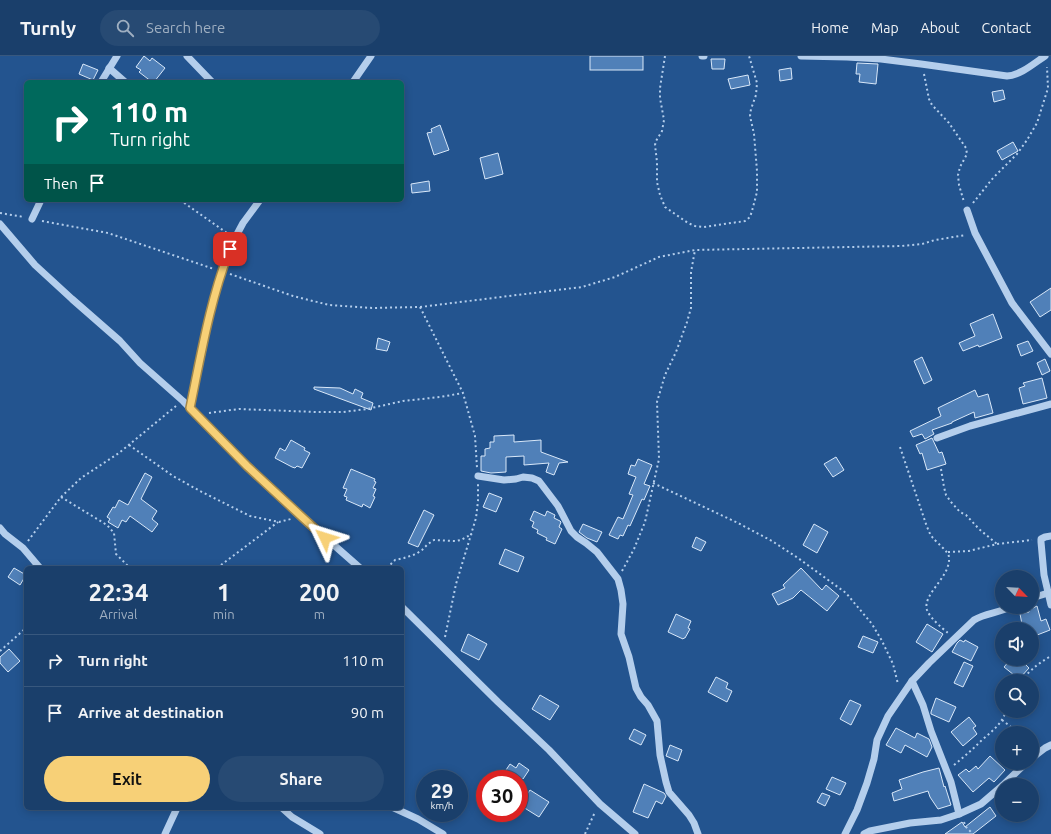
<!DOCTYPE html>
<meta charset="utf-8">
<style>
:root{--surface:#1a3f6b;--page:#274a73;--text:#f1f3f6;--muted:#9fafc1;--line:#38587e;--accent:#f7d077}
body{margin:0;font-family:Ubuntu,sans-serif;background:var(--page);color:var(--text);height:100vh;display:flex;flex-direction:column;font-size:15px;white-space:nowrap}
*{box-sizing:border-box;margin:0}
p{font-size:13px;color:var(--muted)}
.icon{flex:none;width:22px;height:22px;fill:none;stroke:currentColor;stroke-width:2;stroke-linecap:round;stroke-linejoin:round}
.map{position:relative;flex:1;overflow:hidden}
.side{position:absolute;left:24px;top:510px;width:380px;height:244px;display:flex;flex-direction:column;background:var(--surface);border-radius:6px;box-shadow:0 2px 10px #0003,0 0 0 1px var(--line)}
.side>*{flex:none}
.top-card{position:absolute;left:24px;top:24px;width:380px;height:122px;border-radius:6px;box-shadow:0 2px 10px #0003,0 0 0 1px var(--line);background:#00695c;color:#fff;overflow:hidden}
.needle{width:26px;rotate:115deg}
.buttons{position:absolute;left:995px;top:514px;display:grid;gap:8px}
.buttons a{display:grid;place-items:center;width:44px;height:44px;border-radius:50%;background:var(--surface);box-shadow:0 2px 10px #0003,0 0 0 1px var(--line);font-size:20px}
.speed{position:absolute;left:416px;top:714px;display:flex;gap:8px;font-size:20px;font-weight:700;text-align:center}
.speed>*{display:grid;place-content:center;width:52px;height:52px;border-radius:50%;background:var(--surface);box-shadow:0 2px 10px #0003,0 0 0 1px var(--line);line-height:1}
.speed small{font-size:10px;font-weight:400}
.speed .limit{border:6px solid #d22;background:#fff;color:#111}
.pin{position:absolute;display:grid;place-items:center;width:34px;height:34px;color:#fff;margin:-17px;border-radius:8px;box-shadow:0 2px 6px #0006}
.me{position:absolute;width:44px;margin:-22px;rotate:311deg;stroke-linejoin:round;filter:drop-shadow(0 0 3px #0008)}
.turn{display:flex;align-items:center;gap:14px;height:84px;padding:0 20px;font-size:18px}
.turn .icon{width:52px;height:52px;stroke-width:2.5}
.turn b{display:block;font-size:28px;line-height:34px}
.then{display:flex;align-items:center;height:38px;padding:0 20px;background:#0003;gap:8px;font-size:15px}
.eta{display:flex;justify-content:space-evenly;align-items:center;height:68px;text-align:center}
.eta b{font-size:24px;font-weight:600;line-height:28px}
.action{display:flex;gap:8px;margin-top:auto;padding:8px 20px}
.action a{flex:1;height:46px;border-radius:24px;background:var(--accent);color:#111;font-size:16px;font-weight:600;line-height:46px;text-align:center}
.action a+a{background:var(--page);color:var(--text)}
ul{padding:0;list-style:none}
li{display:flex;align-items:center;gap:12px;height:52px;padding:0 20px;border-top:1px solid var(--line)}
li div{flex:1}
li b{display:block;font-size:15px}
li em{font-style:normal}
header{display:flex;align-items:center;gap:24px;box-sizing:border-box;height:56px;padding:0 20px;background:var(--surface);border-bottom:1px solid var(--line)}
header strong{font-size:19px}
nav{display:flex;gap:22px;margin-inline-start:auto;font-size:14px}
.search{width:280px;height:36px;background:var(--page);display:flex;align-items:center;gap:10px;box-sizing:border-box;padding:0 14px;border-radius:22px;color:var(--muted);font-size:15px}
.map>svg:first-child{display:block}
.building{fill:#5080b8;stroke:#d9e8f9}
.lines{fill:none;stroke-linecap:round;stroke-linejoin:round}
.path{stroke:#b4ceec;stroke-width:2;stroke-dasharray:2 3;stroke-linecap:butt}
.minor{stroke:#b4ceec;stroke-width:7}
.route-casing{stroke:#a1874d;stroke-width:10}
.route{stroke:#f7d077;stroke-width:7}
</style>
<header>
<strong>Turnly</strong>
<div class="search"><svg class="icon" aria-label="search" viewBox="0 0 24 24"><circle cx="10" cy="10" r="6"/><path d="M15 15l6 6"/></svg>Search here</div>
<nav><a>Home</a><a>Map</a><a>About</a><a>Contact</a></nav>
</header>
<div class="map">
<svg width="1051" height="778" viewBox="0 0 1051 778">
<rect width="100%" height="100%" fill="#23548f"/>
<!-- building -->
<g class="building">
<polygon points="144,0 150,5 152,2 165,12 154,26 152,26 139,16 141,14 136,11"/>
<rect x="590" y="0" width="53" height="14"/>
<polygon points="711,3 725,3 724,13 712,13"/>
<polygon points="857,7 878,8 876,28 859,26 860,18 856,18"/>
<polygon points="83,8 98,14 93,24 79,18"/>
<polygon points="791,12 792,23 780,25 779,14"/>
<polygon points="748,19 750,29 731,33 728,23"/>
<polygon points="1003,34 1005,43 994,46 992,36"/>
<polygon points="440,69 449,94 434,99 427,77 432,76 431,73"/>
<polygon points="1013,86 1018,95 1002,104 997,95"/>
<polygon points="498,97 503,118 485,123 480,102"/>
<polygon points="429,125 430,135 412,137 411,128"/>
<polygon points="1051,232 1051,254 1040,261 1030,246"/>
<polygon points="993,258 1002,282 979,291 978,289 963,295 959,287 975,280 970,268"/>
<polygon points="378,282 390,286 387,295 376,293"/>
<polygon points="1028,285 1033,295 1021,300 1017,289"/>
<polygon points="922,301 932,324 924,328 914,305"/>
<polygon points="1045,303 1050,315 1042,319 1037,307"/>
<polygon points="1042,322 1047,342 1023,348 1019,332 1025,330 1023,327"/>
<polygon points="314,331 340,332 353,338 355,333 363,337 361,342 373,347 371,354 314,333"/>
<polygon points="975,334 978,341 988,338 993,357 975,362 974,356 952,366 952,367 932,374 934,378 925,383 922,378 913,381 910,375 941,360 938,352"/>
<polygon points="514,379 514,386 541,384 541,396 568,406 559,407 554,419 546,416 549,407 524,409 524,400 506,401 506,416 491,417 481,415 481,400 485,400 485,393 490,392 490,386 494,386 494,380"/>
<polygon points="932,382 939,397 942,396 946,408 927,414 922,397 920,398 916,389"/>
<polygon points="291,384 305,392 304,394 310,397 302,412 297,410 295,412 292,411 275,402 280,392 285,395"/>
<polygon points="836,401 844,414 833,421 824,408"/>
<polygon points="638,403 652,409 644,428 650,430 644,444 642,443 630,470 628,469 623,480 620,479 618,483 609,479 618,461 623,463 633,439 629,438 636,421 628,418 631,409 635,410"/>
<polygon points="351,413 375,423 374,425 376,426 373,432 376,433 373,440 375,441 370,452 363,448 362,451 346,444 347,441 344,440 347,433 343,432"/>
<polygon points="145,417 152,421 141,443 157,455 152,463 158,468 152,476 130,460 126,466 122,464 118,472 108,466 110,463 107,461 113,451 115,452 119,444 128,449"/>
<polygon points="489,437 502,442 496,456 483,451"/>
<polygon points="424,454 434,459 418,491 408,487"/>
<polygon points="534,455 545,460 547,455 555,459 554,462 560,465 561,466 559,471 562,473 555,488 546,484 547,482 537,477 538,474 532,471 534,466 530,464"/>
<polygon points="583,468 602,476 597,486 587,482 579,476"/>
<polygon points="814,468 828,476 817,497 803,489"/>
<polygon points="696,481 706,486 701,495 692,491"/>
<polygon points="505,493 524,501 518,516 499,508"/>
<polygon points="14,512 26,519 20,529 8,521"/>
<polygon points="801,512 822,534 826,529 839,540 827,555 801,534 793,542 778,549 772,538 785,532 783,529"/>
<polygon points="1037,550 1041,565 1046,563 1050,574 1032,581 1032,573 1023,573 1020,558 1029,556 1029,554"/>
<polygon points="676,558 691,565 688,572 690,573 685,582 684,582 683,583 668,576"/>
<polygon points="927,568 943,578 932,596 916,586"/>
<polygon points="468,578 487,588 479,604 461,595"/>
<polygon points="863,580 878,586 873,597 858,591"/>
<polygon points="960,584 964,586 965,584 978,591 971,605 952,596 957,587"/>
<polygon points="9,593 20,605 8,616 0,607 0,601"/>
<polygon points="1011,603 1020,603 1029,612 1019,623 1004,611"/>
<polygon points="964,606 973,610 963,631 954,627"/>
<polygon points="716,621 728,627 726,632 732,635 727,646 708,636"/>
<polygon points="540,639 559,650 550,664 532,653"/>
<polygon points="936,642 956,651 949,666 931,658 931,656"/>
<polygon points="850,644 861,649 851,669 840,663"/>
<polygon points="969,661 976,670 973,672 977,678 963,690 951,676"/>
<polygon points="896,672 915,682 917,677 929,683 932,691 927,701 905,689 901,697 886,689"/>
<polygon points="634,673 646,679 641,689 629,683"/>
<polygon points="670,689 682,694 678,705 666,700"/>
<polygon points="990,700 1005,714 994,726 989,722 973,736 958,719 966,713 969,716 976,710 978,713"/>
<polygon points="519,707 529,714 523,723 513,723 504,717 510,708 516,712"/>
<polygon points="939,712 944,731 945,730 951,749 938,753 930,741 928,735 894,745 892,737 902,733 899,724 923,716"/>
<polygon points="832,721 846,727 840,739 826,733"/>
<polygon points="644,728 664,737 666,740 662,748 656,745 648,762 633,756"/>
<polygon points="530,734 549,746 539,761 523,751 524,749 521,747"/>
<polygon points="822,737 830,740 825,750 817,746"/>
<polygon points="990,751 996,760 973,778 945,778 962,766 965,771"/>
</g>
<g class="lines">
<!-- path -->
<g class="path">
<polyline points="665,0 660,32 660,42 664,64 662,75 656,85 655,89 657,106 657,126 660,139 665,151 688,167 695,170 704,171 745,165 750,161 752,155 757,136 757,115 754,78 750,60 751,53 756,39 757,27 749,0"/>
<polyline points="924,18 929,43 932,49 949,67 966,92 967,98 960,111 958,119 959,129 964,146"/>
<polyline points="180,144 227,177"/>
<polyline points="973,147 993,122 1017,98 1027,84 1037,67 1048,32 1047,11"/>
<polyline points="0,157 24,161"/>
<polyline points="42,165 108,177 214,213"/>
<polyline points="230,218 293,240 329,249 372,252 420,251 582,231 615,221 659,201 695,194 901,190 922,188 935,184 966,179"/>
<polyline points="420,251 463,337 475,380 477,412"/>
<polyline points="209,357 239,353 316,356 343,356 367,353 403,345 440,341 463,337"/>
<polyline points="129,389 173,420 200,435 250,460 279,466 291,463"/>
<path d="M900 391 927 471C929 475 930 479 933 482 937 487 948 495 949 501 951 521 922 538 927 554 930 562 942 572 948 577"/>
<polyline points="941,413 944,431 946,439 951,446 960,456 966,459 979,473 997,488"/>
<polyline points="653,427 738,467 772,485 798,502 846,537 872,568 882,585 893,608 898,628"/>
<polyline points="61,441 107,469 114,477 116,498 130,512"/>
<polyline points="28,485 61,441 81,422 119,397 176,350"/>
<polyline points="948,496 969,495 997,488 1032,484"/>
<polyline points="217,512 278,466"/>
<polyline points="387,512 395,504 404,502 416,498 422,494 428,488 434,484 455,485 461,484 472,478"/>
<polyline points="622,515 634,493 645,466 659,403 657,346 665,319 676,296 687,266 691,252 691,216 695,194"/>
<polyline points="445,581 456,528 476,462 478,445 478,428"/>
<polyline points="0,595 26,572"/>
<path d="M1021 625C1030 614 1039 607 1051 600"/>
<polyline points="1002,664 1011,671 1014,677"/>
<path d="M954 709C964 701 973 693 982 684 992 675 1002 668 1006 655"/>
<polyline points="964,766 966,771 973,778"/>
<polyline points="585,778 595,756"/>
</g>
<!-- minor -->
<g class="minor">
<polyline points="187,0 212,26"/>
<polyline points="702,0 704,0"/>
<path d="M801 0 847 1 881 3 921 8 1007 20C1021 19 1033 8 1045 0"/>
<polyline points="109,12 125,26"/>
<polyline points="101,26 117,0"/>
<polyline points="353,26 371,0"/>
<polyline points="967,154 975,177 1012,247 1051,298"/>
<polyline points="32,163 41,144"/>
<polyline points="0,168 35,209 72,243 120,285 140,307 183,345 247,410 302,461 360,512"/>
<polyline points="190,352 203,293 205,276 222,215 235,182 243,167 260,144"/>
<polyline points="937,382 970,370 1051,348"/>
<polyline points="478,420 504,424 516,423 523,421 532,422 539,425 558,450 571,475 577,481 586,487 597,496 618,523 621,534 623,548 621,578 629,601 636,632 641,641 648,649 657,665 660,699 666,726 669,736 689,759 694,767 698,778"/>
<polyline points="0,472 5,478 23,492 40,512"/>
<polyline points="1051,480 1045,481 1041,483 1041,486 1044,519 1051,549"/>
<polyline points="1032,542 1048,537"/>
<polyline points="402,551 498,646 549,694 600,748 635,778"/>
<polyline points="912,625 923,649 931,675 951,726 959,758"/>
<polyline points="1032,702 1045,692 1051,689"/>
<polyline points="1003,729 1026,707"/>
<polyline points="282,752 292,761 320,778"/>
<polyline points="394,752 418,763 443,778"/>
<polyline points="165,778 177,752"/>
<path d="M845 778 857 754 867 727 874 703 877 684 888 660 912 625 929 607 974 564C985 557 999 557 1010 551"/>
<polyline points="864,778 870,775 910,767 941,764 959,758 981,748 1002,730"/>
</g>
</g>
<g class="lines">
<defs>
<path id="route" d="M230 193C210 244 201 299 190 352L247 410 302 461 325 482"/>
</defs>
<!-- route casing -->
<use href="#route" class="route-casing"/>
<!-- route -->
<use href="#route" class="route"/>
</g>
</svg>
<div class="buttons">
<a><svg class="needle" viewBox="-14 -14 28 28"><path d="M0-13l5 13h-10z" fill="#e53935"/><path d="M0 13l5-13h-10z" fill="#9fafc1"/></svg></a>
<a><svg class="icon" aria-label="sound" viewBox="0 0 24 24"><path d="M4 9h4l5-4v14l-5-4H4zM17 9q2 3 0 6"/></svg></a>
<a><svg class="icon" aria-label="search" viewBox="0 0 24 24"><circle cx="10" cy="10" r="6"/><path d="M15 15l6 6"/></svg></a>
<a>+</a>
<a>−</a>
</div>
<div class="speed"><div>29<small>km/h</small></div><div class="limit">30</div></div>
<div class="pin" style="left:230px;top:193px;background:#d93025"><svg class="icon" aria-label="arrive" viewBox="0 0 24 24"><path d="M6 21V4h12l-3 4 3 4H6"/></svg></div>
<svg class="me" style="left:325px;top:482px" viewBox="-20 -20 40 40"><path d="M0-17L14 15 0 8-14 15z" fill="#f7d077" stroke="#fff" stroke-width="4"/></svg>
<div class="top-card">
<div class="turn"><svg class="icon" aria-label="right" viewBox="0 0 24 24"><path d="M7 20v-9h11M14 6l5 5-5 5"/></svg><div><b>110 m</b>Turn right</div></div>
<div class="then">Then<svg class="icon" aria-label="arrive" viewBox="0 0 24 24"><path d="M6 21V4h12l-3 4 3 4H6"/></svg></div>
</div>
<section class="side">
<div class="eta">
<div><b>22:34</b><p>Arrival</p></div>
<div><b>1</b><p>min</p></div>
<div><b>200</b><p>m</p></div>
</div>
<ul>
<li><svg class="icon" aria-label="right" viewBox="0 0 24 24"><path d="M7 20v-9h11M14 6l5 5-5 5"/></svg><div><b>Turn right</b></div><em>110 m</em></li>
<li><svg class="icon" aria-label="arrive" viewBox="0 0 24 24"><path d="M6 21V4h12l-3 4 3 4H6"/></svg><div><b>Arrive at destination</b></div><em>90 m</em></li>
</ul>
<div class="action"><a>Exit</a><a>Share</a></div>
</section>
</div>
